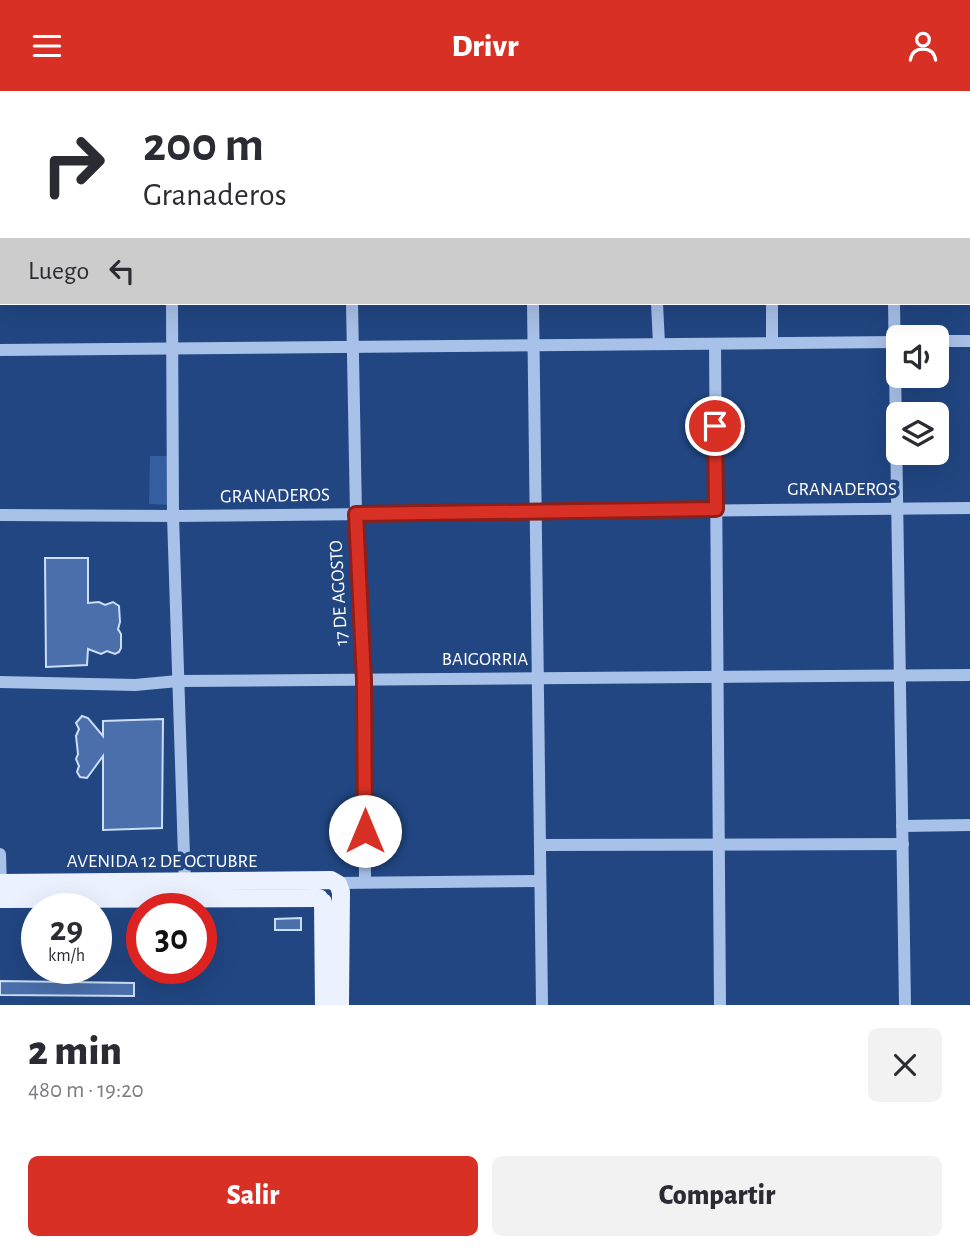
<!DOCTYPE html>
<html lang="es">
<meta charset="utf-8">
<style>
:root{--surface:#fff;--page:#f2f2f3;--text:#2b2b33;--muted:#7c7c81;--accent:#d93025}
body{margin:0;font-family:"Alegreya Sans",sans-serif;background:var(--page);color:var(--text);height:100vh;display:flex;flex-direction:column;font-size:26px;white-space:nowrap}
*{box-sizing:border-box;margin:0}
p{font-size:23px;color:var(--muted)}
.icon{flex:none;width:38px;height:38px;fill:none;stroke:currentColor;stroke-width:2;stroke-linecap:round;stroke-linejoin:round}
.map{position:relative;height:914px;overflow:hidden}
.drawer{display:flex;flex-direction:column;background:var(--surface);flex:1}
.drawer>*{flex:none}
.banner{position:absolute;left:0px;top:0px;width:971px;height:214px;box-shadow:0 7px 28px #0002;background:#fff;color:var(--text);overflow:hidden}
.buttons{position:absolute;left:886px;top:234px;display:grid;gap:14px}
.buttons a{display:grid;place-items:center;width:63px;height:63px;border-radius:10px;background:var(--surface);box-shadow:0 7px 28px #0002;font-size:35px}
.speed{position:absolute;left:21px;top:802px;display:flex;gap:14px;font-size:35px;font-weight:700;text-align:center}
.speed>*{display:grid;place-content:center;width:91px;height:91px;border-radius:50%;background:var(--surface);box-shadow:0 7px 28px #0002;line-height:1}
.speed small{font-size:18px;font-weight:400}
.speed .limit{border:10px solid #d22;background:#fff;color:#111}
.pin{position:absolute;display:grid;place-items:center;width:60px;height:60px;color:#fff;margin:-30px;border:4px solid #fff;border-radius:50%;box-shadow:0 2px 7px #0007}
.me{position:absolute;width:77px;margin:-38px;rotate:0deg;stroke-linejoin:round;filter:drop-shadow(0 0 5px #0008)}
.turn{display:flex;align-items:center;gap:24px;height:147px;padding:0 28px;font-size:32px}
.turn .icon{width:91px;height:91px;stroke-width:2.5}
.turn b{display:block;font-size:49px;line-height:60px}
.then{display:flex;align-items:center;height:66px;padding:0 28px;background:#0003;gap:14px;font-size:26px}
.round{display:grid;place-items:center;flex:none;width:74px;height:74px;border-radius:10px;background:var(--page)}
.overview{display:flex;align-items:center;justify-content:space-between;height:119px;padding:0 28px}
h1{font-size:42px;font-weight:800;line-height:52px}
.primary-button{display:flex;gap:14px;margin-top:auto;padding:14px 28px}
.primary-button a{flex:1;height:80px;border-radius:10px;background:var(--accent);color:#fff;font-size:28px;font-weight:800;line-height:80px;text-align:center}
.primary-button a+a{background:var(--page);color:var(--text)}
header{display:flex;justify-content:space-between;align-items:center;height:91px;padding:0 28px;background:var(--accent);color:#fff;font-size:32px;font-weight:800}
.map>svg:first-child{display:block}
.green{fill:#355ea0}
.building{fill:#4a6fab;stroke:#ccddf6;stroke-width:2}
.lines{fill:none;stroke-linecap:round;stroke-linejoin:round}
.minor{stroke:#a8c1e8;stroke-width:12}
.major{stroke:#ebf1fe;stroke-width:18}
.route-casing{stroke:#8d1f18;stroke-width:18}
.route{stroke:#d93025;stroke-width:12}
.labels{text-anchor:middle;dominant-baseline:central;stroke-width:7;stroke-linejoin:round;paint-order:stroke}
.street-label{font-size:19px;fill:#fff;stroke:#214682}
</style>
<header><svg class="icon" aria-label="menu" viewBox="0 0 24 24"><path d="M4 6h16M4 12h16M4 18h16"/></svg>Drivr<svg class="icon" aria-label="person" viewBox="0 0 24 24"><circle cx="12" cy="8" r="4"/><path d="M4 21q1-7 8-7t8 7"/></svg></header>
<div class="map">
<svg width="970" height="914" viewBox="0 0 970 914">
<rect width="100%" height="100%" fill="#214682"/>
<!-- green -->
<polygon class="green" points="150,365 172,365 172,414 149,413"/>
<!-- building -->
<g class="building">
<polygon points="45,467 88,467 88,512 99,511 105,514 113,511 119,515 120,531 118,538 121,543 121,557 119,561 115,563 107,560 101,563 88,558 87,574 46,576"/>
<polygon points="82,625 88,627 103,645 103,630 163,628 162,737 103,739 103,665 87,687 80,686 77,681 79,675 76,668 78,663 76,645 79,638 76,632"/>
<polygon points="301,827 301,839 275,839 275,828"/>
<polygon points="0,890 134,892 134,905 0,904"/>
</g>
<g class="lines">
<!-- minor -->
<g class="minor">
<polyline points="170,0 170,2"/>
<polyline points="350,0 350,2"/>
<polyline points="442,0 442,2"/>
<polyline points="531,0 531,2"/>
<polyline points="718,0 718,2"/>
<polyline points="893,0 893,2"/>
<polyline points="0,97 2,97"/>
<polyline points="172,212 173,425 185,796"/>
<polyline points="352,212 356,423 364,589 365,791"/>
<polyline points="533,212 542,914"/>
<polyline points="657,212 659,253"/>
<polyline points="772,212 772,252"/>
<polyline points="894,212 905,914"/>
<polyline points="936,250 970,250"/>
<polyline points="715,253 720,914"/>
<polyline points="0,259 898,251"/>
<polyline points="0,424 173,425 970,417"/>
<polyline points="0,591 135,594 178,590 970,584"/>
<polyline points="902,735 970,734"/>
<polyline points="540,754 903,753"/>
<polyline points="0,763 1,798"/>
<polyline points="336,792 540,790"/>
</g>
<!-- major -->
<g class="major">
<polyline points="0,792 331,789 338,793 341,801 340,914"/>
<polyline points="0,808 319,807"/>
<polyline points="323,811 324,914"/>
</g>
</g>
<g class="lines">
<defs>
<polyline id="route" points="365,740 364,589 356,423 716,418 715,335"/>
</defs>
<!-- route casing -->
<use href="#route" class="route-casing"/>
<!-- route -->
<use href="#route" class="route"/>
</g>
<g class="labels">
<!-- street labels -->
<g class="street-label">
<text x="842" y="398">GRANADEROS</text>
<text transform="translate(275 405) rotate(-1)">GRANADEROS</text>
<text transform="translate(339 502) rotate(-93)">17 DE AGOSTO</text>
<text x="485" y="568">BAIGORRIA</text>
<text x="162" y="770">AVENIDA 12 DE OCTUBRE</text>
</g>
</g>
</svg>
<div class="buttons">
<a><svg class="icon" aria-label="sound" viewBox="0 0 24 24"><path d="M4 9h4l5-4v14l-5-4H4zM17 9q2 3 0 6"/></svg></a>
<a><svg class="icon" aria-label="layers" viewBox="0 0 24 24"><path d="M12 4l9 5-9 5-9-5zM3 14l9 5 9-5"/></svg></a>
</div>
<div class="speed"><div>29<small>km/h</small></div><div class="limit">30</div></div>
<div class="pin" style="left:715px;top:335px;background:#d93025"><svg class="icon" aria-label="arrive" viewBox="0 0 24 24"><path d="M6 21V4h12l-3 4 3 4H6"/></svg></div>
<svg class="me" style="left:365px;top:740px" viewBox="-20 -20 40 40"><circle r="19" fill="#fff"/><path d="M0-13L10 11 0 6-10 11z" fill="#d93025"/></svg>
<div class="banner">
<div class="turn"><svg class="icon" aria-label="right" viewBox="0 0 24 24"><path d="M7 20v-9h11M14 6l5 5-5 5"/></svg><div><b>200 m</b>Granaderos</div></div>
<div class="then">Luego<svg class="icon" aria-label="left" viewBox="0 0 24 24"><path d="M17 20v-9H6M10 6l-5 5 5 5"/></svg></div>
</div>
</div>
<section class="drawer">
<div class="overview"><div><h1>2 min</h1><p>480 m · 19:20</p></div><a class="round"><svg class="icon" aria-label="close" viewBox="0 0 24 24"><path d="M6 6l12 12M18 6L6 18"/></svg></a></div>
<div class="primary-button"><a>Salir</a><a>Compartir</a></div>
</section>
